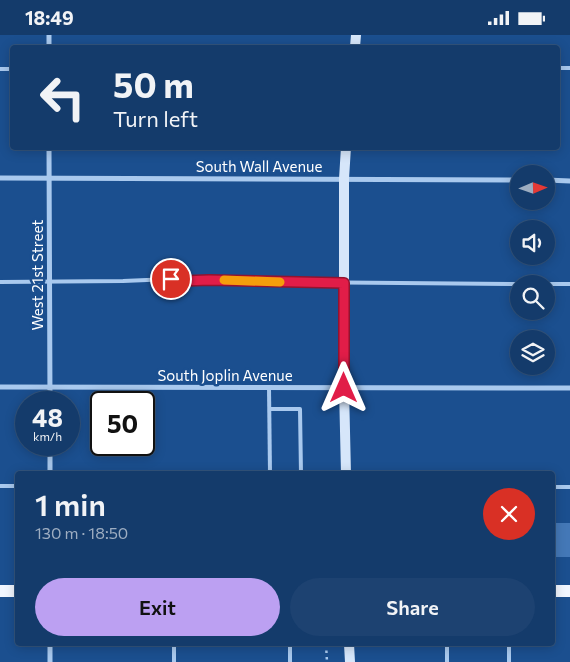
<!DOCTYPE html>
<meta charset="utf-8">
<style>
:root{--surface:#143b6b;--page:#1d4271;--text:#f1f3f6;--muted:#9dadc1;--line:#33557e;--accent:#bca0f2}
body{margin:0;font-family:Commissioner,sans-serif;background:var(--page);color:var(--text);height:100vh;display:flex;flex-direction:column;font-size:19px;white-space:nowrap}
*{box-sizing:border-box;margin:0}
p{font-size:16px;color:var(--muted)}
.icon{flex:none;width:28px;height:28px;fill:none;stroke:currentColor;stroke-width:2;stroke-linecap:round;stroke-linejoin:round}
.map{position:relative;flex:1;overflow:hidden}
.panel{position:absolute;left:15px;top:436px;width:540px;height:175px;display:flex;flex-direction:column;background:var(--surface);border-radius:5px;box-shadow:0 2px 12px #0003,0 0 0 1px var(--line)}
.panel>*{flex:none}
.banner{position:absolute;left:10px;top:10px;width:550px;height:105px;border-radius:5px;box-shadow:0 2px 12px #0003,0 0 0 1px var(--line);background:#143b6b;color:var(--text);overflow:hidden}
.needle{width:32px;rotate:88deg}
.controls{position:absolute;left:510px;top:130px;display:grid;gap:10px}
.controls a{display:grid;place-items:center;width:45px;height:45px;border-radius:50%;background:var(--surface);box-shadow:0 2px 12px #0003,0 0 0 1px var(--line);font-size:25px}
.speed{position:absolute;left:15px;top:356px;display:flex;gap:10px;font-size:25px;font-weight:700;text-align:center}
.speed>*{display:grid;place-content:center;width:65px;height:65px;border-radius:50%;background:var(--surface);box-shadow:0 2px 12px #0003,0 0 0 1px var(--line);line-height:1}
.speed small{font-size:12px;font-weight:400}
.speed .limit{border:2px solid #111;border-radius:8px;background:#fff;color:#111}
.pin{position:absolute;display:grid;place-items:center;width:42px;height:42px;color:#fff;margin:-21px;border:2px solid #fff;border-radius:50%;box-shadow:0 1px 5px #0007}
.me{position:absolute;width:55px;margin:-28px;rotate:0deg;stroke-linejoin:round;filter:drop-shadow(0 0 4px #0008)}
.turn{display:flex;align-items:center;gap:18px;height:105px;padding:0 20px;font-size:22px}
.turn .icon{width:65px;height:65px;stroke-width:2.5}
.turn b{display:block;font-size:35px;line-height:42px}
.round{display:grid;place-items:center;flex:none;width:52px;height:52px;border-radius:26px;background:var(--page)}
.headline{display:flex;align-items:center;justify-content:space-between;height:85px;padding:0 20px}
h1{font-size:30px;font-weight:600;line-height:38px}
.cta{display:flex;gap:10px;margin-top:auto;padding:10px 20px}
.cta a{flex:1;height:58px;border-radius:30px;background:var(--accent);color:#111;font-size:20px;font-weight:600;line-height:58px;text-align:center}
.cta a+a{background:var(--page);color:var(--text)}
.status{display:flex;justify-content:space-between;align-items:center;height:35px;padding:0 25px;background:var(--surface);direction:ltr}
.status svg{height:14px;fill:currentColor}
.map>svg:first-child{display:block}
.building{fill:#4478b7}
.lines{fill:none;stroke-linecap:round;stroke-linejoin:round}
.path{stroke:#a9c9ee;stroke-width:2.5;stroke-dasharray:2.5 4;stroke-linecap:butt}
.service{stroke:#a9c9ee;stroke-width:4}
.minor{stroke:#a9c9ee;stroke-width:5}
.secondary{stroke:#d6e6fa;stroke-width:10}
.primary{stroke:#f0f6ff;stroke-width:12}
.route-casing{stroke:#92132f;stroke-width:12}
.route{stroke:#e11d48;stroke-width:9}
.slow{stroke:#f59e0b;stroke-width:9}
.labels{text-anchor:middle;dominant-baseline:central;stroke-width:5;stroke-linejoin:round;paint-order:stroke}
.street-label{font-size:15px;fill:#fff;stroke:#1b4f8f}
</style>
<div class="status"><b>18:49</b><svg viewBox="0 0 49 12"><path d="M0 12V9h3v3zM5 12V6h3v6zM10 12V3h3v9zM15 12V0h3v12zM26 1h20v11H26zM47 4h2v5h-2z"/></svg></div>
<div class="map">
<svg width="570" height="627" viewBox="0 0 570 627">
<rect width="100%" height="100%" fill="#1b4f8f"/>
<!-- building -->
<rect class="building" x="552" y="488" width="18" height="34"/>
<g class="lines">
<!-- path -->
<polyline class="path" points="326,609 327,627"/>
<!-- service -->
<g class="service">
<polyline points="558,33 570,33"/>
<polyline points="0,34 12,34"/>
<polyline points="0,247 123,246 171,244 183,246 209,245 289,247 519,249"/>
<polyline points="546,249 570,249"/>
<polyline points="269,353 270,439"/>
<polyline points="270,374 300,374 301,439"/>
<polyline points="0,451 18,451"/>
<polyline points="552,452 570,452"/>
<polyline points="174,609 174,627"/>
<polyline points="447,609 447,627"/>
<polyline points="509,609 509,627"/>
<polyline points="290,627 290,609"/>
</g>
<!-- minor -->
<g class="minor">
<polyline points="49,12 49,0"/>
<polyline points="49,112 50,368"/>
<polyline points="0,143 519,145"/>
<polyline points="546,145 570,146"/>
<polyline points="0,352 570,353"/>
<polyline points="50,410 50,439"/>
<polyline points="50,627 50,609"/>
</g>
<!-- secondary -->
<g class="secondary">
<polyline points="355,12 356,0"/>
<polyline points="346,439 344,353 344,144 346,112"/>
<polyline points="349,609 350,627"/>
</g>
<!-- primary -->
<g class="primary">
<polyline points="0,556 18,556"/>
<polyline points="552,556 570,556"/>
</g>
</g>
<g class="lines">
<defs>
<polyline id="route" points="171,244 183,246 209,245 344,248 344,353"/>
</defs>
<!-- route casing -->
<use href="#route" class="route-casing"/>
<!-- route -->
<use href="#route" class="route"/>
<!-- slow -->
<polyline class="slow" points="224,245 280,247"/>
</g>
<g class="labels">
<!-- street labels -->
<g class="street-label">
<text x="259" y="131">South Wall Avenue</text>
<text transform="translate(37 240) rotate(-90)">West 21st Street</text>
<text x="225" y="340">South Joplin Avenue</text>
</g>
</g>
</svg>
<div class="controls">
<a><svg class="needle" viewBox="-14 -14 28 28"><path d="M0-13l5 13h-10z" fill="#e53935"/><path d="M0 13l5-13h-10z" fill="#9dadc1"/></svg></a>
<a><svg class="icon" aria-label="sound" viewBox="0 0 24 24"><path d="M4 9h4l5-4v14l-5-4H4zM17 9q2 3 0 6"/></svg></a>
<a><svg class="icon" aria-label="search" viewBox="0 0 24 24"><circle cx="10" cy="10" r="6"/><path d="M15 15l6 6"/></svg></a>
<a><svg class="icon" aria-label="layers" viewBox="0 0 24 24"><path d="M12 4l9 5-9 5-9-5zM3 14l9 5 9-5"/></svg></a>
</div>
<div class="speed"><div>48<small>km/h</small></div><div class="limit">50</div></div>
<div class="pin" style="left:171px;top:244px;background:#d93025"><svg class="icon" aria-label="arrive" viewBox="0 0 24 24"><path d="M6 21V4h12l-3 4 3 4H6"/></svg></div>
<svg class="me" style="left:344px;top:353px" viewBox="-20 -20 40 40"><path d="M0-17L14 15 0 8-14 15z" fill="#e11d48" stroke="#fff" stroke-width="4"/></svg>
<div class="banner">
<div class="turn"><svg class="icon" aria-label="left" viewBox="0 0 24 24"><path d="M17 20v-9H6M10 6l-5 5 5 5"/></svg><div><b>50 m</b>Turn left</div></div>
</div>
<section class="panel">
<div class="headline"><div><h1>1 min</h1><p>130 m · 18:50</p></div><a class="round" style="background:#d93025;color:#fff"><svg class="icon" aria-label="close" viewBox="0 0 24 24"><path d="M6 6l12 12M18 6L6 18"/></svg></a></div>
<div class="cta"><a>Exit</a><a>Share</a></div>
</section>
</div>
